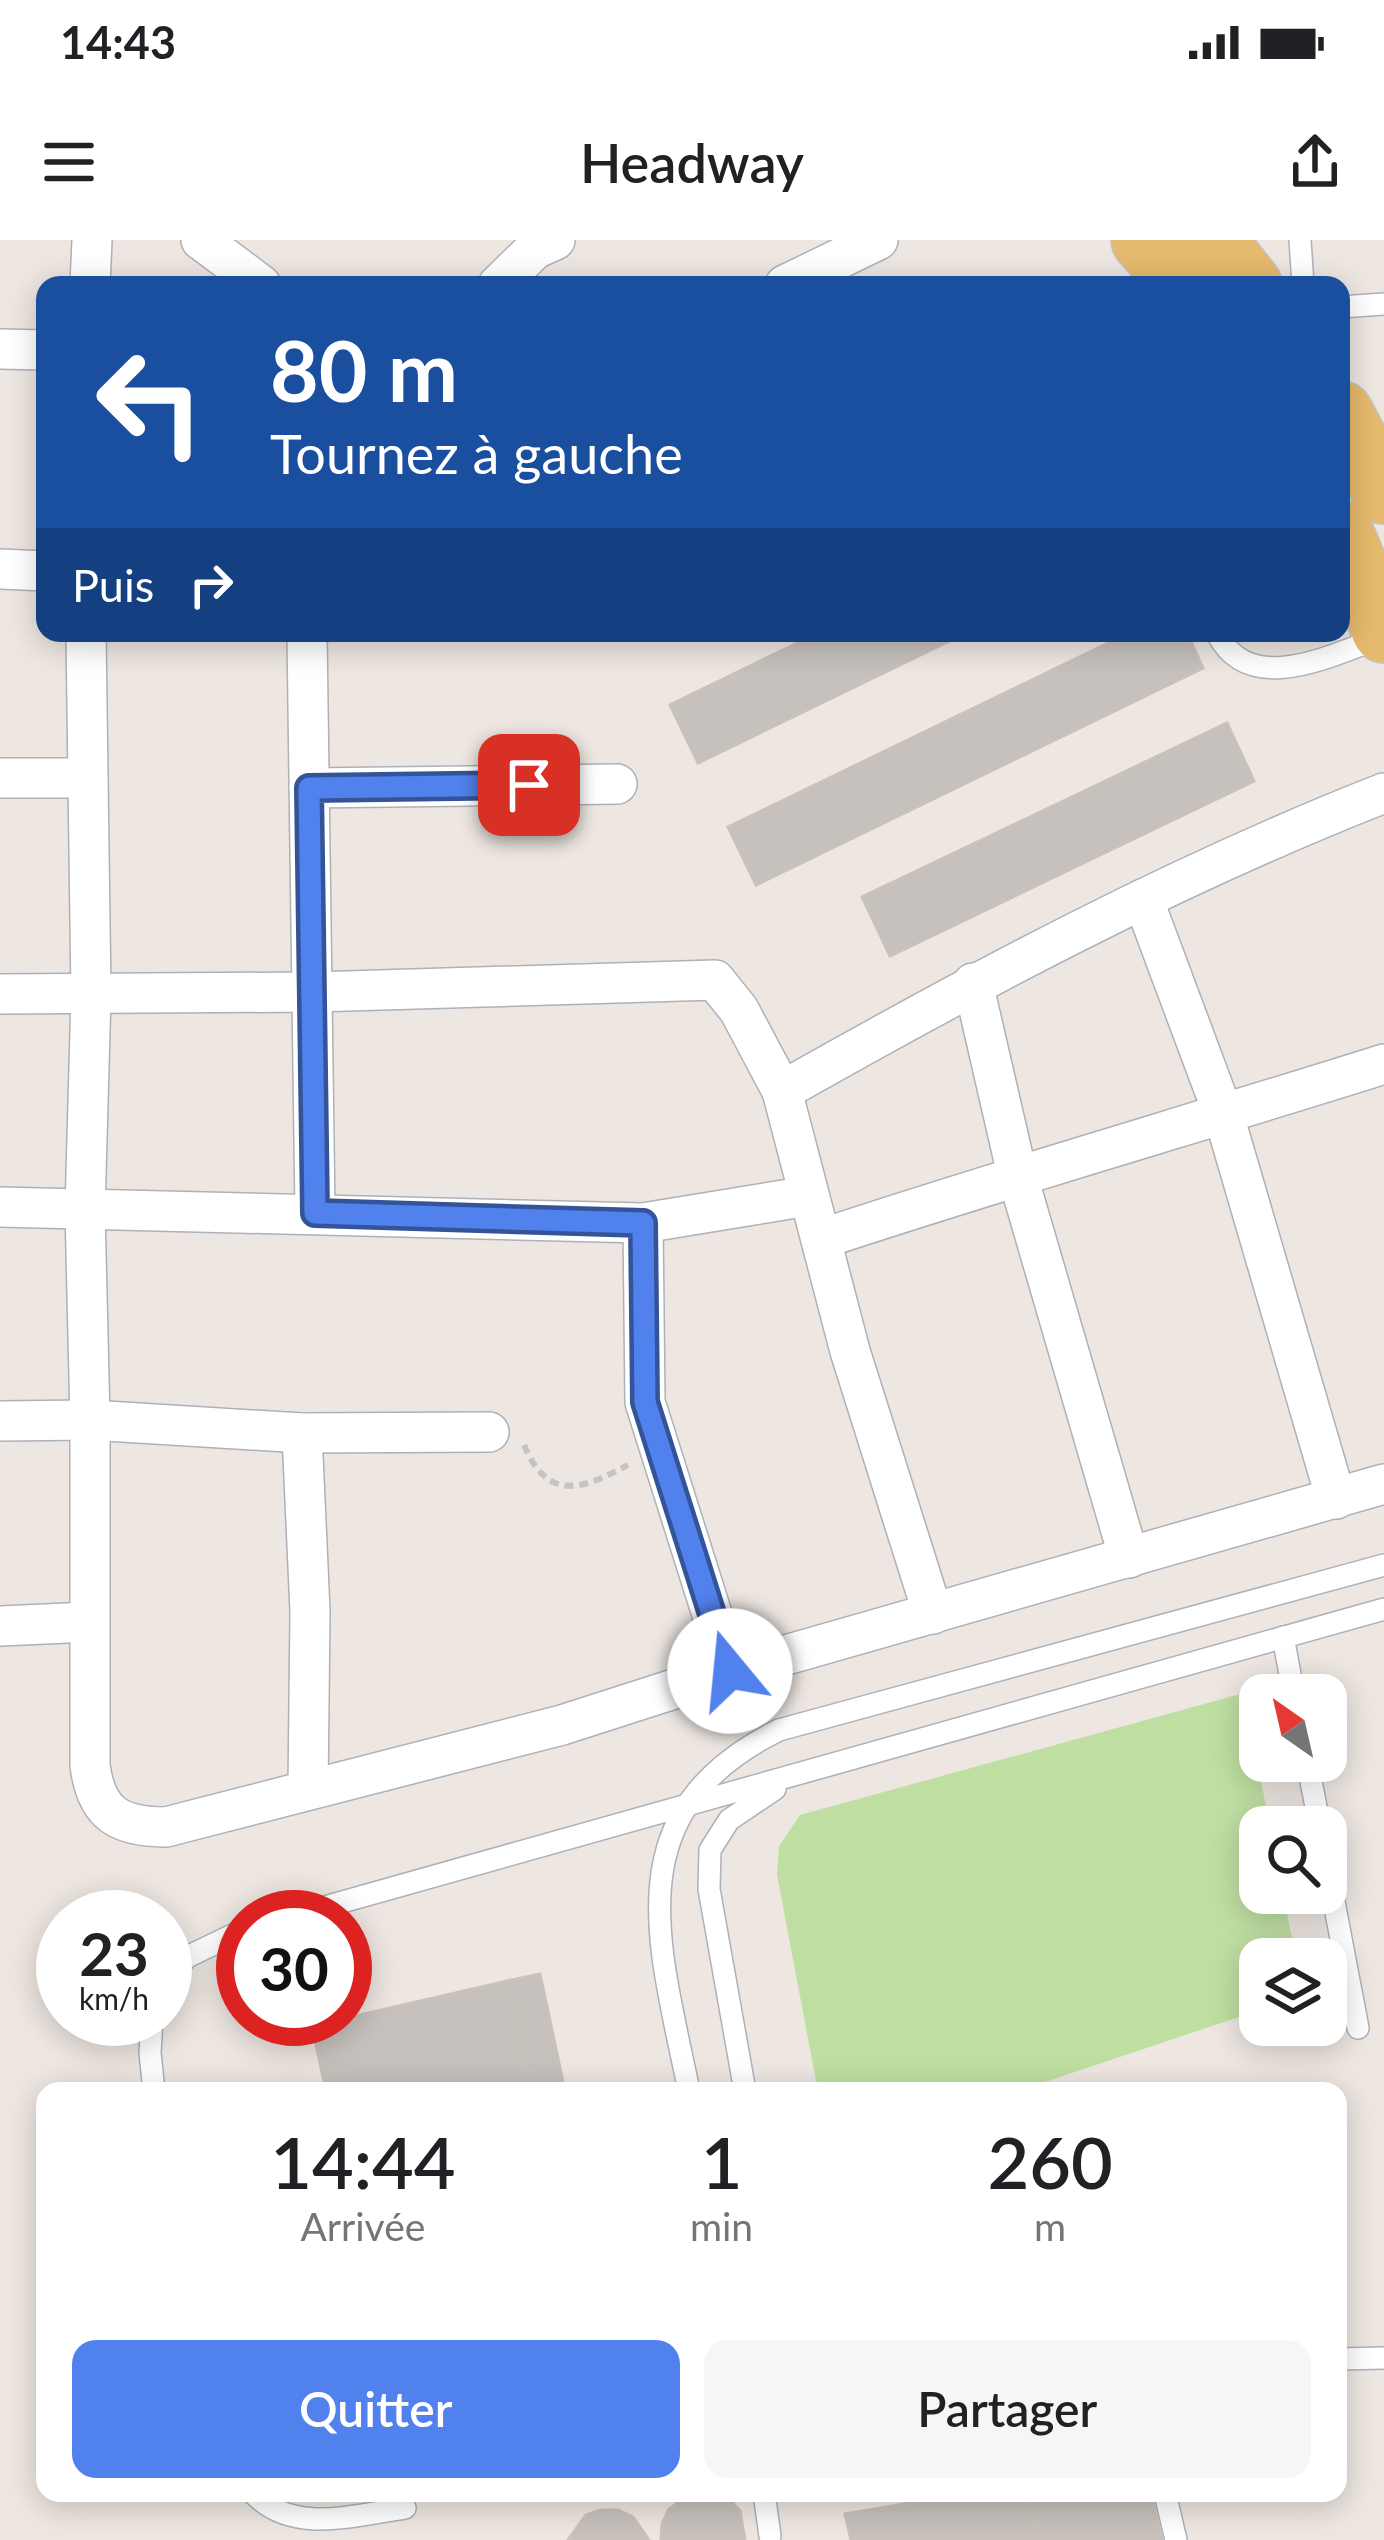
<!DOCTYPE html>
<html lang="fr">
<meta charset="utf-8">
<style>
:root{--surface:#fff;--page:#f6f6f6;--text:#202124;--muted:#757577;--accent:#5081ec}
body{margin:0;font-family:Lato,sans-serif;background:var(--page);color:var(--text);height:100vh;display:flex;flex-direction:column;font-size:45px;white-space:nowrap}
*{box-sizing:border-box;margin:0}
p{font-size:39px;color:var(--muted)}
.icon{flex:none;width:66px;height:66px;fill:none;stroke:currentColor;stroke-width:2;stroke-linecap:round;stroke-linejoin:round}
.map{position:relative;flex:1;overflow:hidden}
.panel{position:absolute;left:36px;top:1842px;width:1311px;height:420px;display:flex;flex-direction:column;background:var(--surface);border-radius:24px;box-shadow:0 6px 30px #0003}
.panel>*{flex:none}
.top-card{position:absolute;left:36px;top:36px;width:1314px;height:366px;border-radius:24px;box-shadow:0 6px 30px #0003;background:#1a4fa0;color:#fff;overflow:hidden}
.needle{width:78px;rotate:326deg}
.buttons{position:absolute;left:1239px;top:1434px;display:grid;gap:24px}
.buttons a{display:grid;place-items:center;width:108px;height:108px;border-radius:24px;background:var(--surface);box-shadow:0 6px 30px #0003;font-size:60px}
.speed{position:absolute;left:36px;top:1650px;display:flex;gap:24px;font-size:60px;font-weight:700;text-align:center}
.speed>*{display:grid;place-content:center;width:156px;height:156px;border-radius:50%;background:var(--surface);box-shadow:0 6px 30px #0003;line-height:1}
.speed small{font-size:30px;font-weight:400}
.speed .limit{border:18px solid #d22;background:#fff;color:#111}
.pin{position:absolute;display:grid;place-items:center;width:102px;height:102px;color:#fff;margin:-51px;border-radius:24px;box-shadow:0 6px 18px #0006}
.me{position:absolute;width:132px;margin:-66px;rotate:343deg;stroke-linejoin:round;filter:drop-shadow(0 0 9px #0008)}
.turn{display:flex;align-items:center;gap:42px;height:252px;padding:0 36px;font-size:54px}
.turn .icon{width:156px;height:156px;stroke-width:2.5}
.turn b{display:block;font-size:84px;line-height:102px}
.then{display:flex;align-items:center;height:114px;padding:0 36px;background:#0003;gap:24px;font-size:45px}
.eta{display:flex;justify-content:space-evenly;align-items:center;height:204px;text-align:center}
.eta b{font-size:72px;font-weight:600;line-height:84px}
.primary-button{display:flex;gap:24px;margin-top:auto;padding:24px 36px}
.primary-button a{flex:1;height:138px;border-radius:24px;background:var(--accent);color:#fff;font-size:48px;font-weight:600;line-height:138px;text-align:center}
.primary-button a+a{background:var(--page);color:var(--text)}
.status{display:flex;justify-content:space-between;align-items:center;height:84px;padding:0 60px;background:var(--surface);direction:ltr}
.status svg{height:33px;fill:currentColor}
header{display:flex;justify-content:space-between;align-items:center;height:156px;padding:0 36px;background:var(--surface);font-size:54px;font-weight:600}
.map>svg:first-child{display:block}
.green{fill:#bfdfa2}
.building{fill:#c6c1bc;stroke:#c9c2ba;stroke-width:3}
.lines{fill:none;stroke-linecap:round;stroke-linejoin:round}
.lane-casing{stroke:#adb1b8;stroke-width:24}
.street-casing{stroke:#adb1b8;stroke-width:42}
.primary-casing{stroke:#c4c4c4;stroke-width:66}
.path{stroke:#c4c4c4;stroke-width:6;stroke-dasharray:9 6;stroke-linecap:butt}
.lane{stroke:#fff;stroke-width:21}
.street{stroke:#fff;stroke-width:39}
.primary{stroke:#e6ba6d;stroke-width:63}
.route-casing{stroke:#345499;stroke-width:30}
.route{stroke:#5081ec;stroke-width:21}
</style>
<div class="status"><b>14:43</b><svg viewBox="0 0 49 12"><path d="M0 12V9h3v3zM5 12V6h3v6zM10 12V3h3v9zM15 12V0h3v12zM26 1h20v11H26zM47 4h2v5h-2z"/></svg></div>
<header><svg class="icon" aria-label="menu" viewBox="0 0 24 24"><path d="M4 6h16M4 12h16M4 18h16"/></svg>Headway<svg class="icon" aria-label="share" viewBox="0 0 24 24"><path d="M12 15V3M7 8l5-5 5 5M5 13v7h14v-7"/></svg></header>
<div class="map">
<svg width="1384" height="2300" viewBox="0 0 1384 2300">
<rect width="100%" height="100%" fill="#ede6e1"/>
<!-- green -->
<polygon class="green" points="1244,1453 1270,1587 1260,1587 1260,1653 1283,1653 1296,1719 1260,1719 1260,1770 1018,1851 818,1851 777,1635 779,1606 800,1575"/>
<!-- building -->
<g class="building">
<polygon points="818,393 966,393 698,523 670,465"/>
<polygon points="1129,393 1187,393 1203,428 756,645 728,587"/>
<polygon points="1227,483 1254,541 890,716 862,657"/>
<polygon points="540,1734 565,1851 532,1851 507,1741"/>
<polygon points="507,1741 532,1851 326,1851 312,1786"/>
<polygon points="692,2253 716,2253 729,2259 740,2271 745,2300 661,2300 662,2284 669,2269"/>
<polygon points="970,2253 1025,2253 1036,2300 851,2300 845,2274"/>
<polygon points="1025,2253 1151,2253 1162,2300 1036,2300"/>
<polygon points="601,2270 618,2270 633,2277 649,2300 568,2300 586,2275"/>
</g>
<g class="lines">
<defs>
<g id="lane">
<polyline points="1300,0 1303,45"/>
<polyline points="1341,67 1384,64"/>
<path d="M1217 393C1249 458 1332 415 1382 397"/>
<polyline points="1283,1397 1294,1455"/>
<polyline points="1307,1521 1320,1587"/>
<polyline points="1326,1620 1358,1788"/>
<polyline points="289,1677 1384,1369"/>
<polyline points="165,1742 187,1717 243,1690"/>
<polyline points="152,1779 150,1813 154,1851"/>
<path d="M689 1851C659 1703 613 1572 779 1490L1384 1325"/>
<polyline points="745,1851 709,1649 710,1610 729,1580 775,1549"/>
<polyline points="1338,2119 1384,2118"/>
<path d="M253 2253C293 2295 354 2275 405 2268"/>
<polyline points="764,2253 770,2296"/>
<polyline points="1165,2253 1176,2300"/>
</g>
<g id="street">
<polyline points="201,0 261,45"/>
<polyline points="90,45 92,0"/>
<polyline points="498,45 535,9 555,0"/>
<polyline points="785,45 878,0"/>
<polyline points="0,109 45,110"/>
<polyline points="0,329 45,331"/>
<path d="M86 393 91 755 85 970 90 1180V1525C96 1574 119 1587 166 1587L562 1485 730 1431 645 1162 643 983"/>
<polyline points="307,393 315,973"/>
<polyline points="0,538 88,538"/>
<polyline points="309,548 617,544"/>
<polyline points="1143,659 1224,876 1336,1259"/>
<polyline points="973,743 1017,934 1129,1318"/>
<polyline points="0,754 313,752 715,740 739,770 782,851 850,1111 933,1374"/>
<path d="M782 851C978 740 1175 635 1384 553"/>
<polyline points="0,967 643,983 808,956"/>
<path d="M821 999C1008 937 1197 883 1384 824"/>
<polyline points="0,1181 90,1180 302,1193 489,1192"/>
<polyline points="302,1193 310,1371 308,1550"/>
<polyline points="0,1386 89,1382"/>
<polyline points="730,1431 1384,1244"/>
</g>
<g id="primary">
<polyline points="1143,0 1183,45"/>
<polyline points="1214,0 1250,45"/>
<polyline points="1341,173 1384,252"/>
<polyline points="1341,292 1384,391"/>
</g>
</defs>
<!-- lane casing -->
<use href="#lane" class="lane-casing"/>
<!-- street casing -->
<use href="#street" class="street-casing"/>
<!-- primary casing -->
<use href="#primary" class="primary-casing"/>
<!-- path -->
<path class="path" d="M524 1205C548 1262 581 1250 628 1225"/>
<!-- lane -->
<use href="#lane" class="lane"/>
<!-- street -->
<use href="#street" class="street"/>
<!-- primary -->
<use href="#primary" class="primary"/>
</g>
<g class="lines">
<defs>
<polyline id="route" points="529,545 309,548 315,973 643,983 645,1162 730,1431"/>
</defs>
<!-- route casing -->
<use href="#route" class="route-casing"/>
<!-- route -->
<use href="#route" class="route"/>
</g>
</svg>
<div class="buttons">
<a><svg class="needle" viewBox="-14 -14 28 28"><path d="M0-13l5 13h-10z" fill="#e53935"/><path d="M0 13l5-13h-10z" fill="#757577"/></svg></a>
<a><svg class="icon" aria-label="search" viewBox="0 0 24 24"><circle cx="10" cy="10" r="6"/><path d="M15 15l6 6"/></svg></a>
<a><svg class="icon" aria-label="layers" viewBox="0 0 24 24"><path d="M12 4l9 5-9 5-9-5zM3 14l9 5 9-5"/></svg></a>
</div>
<div class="speed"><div>23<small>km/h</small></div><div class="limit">30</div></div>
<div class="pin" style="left:529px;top:545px;background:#d93025"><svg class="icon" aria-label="arrive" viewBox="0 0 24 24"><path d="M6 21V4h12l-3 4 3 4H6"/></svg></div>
<svg class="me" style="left:730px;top:1431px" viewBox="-20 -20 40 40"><circle r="19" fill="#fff"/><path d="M0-13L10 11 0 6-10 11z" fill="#5081ec"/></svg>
<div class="top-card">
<div class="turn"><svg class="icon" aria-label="left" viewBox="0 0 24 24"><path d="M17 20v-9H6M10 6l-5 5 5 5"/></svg><div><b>80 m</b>Tournez à gauche</div></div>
<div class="then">Puis<svg class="icon" aria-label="right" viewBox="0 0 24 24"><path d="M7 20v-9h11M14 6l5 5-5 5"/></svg></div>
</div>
<section class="panel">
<div class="eta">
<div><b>14:44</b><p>Arrivée</p></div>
<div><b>1</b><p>min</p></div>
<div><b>260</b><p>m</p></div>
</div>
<div class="primary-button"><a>Quitter</a><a>Partager</a></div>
</section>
</div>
